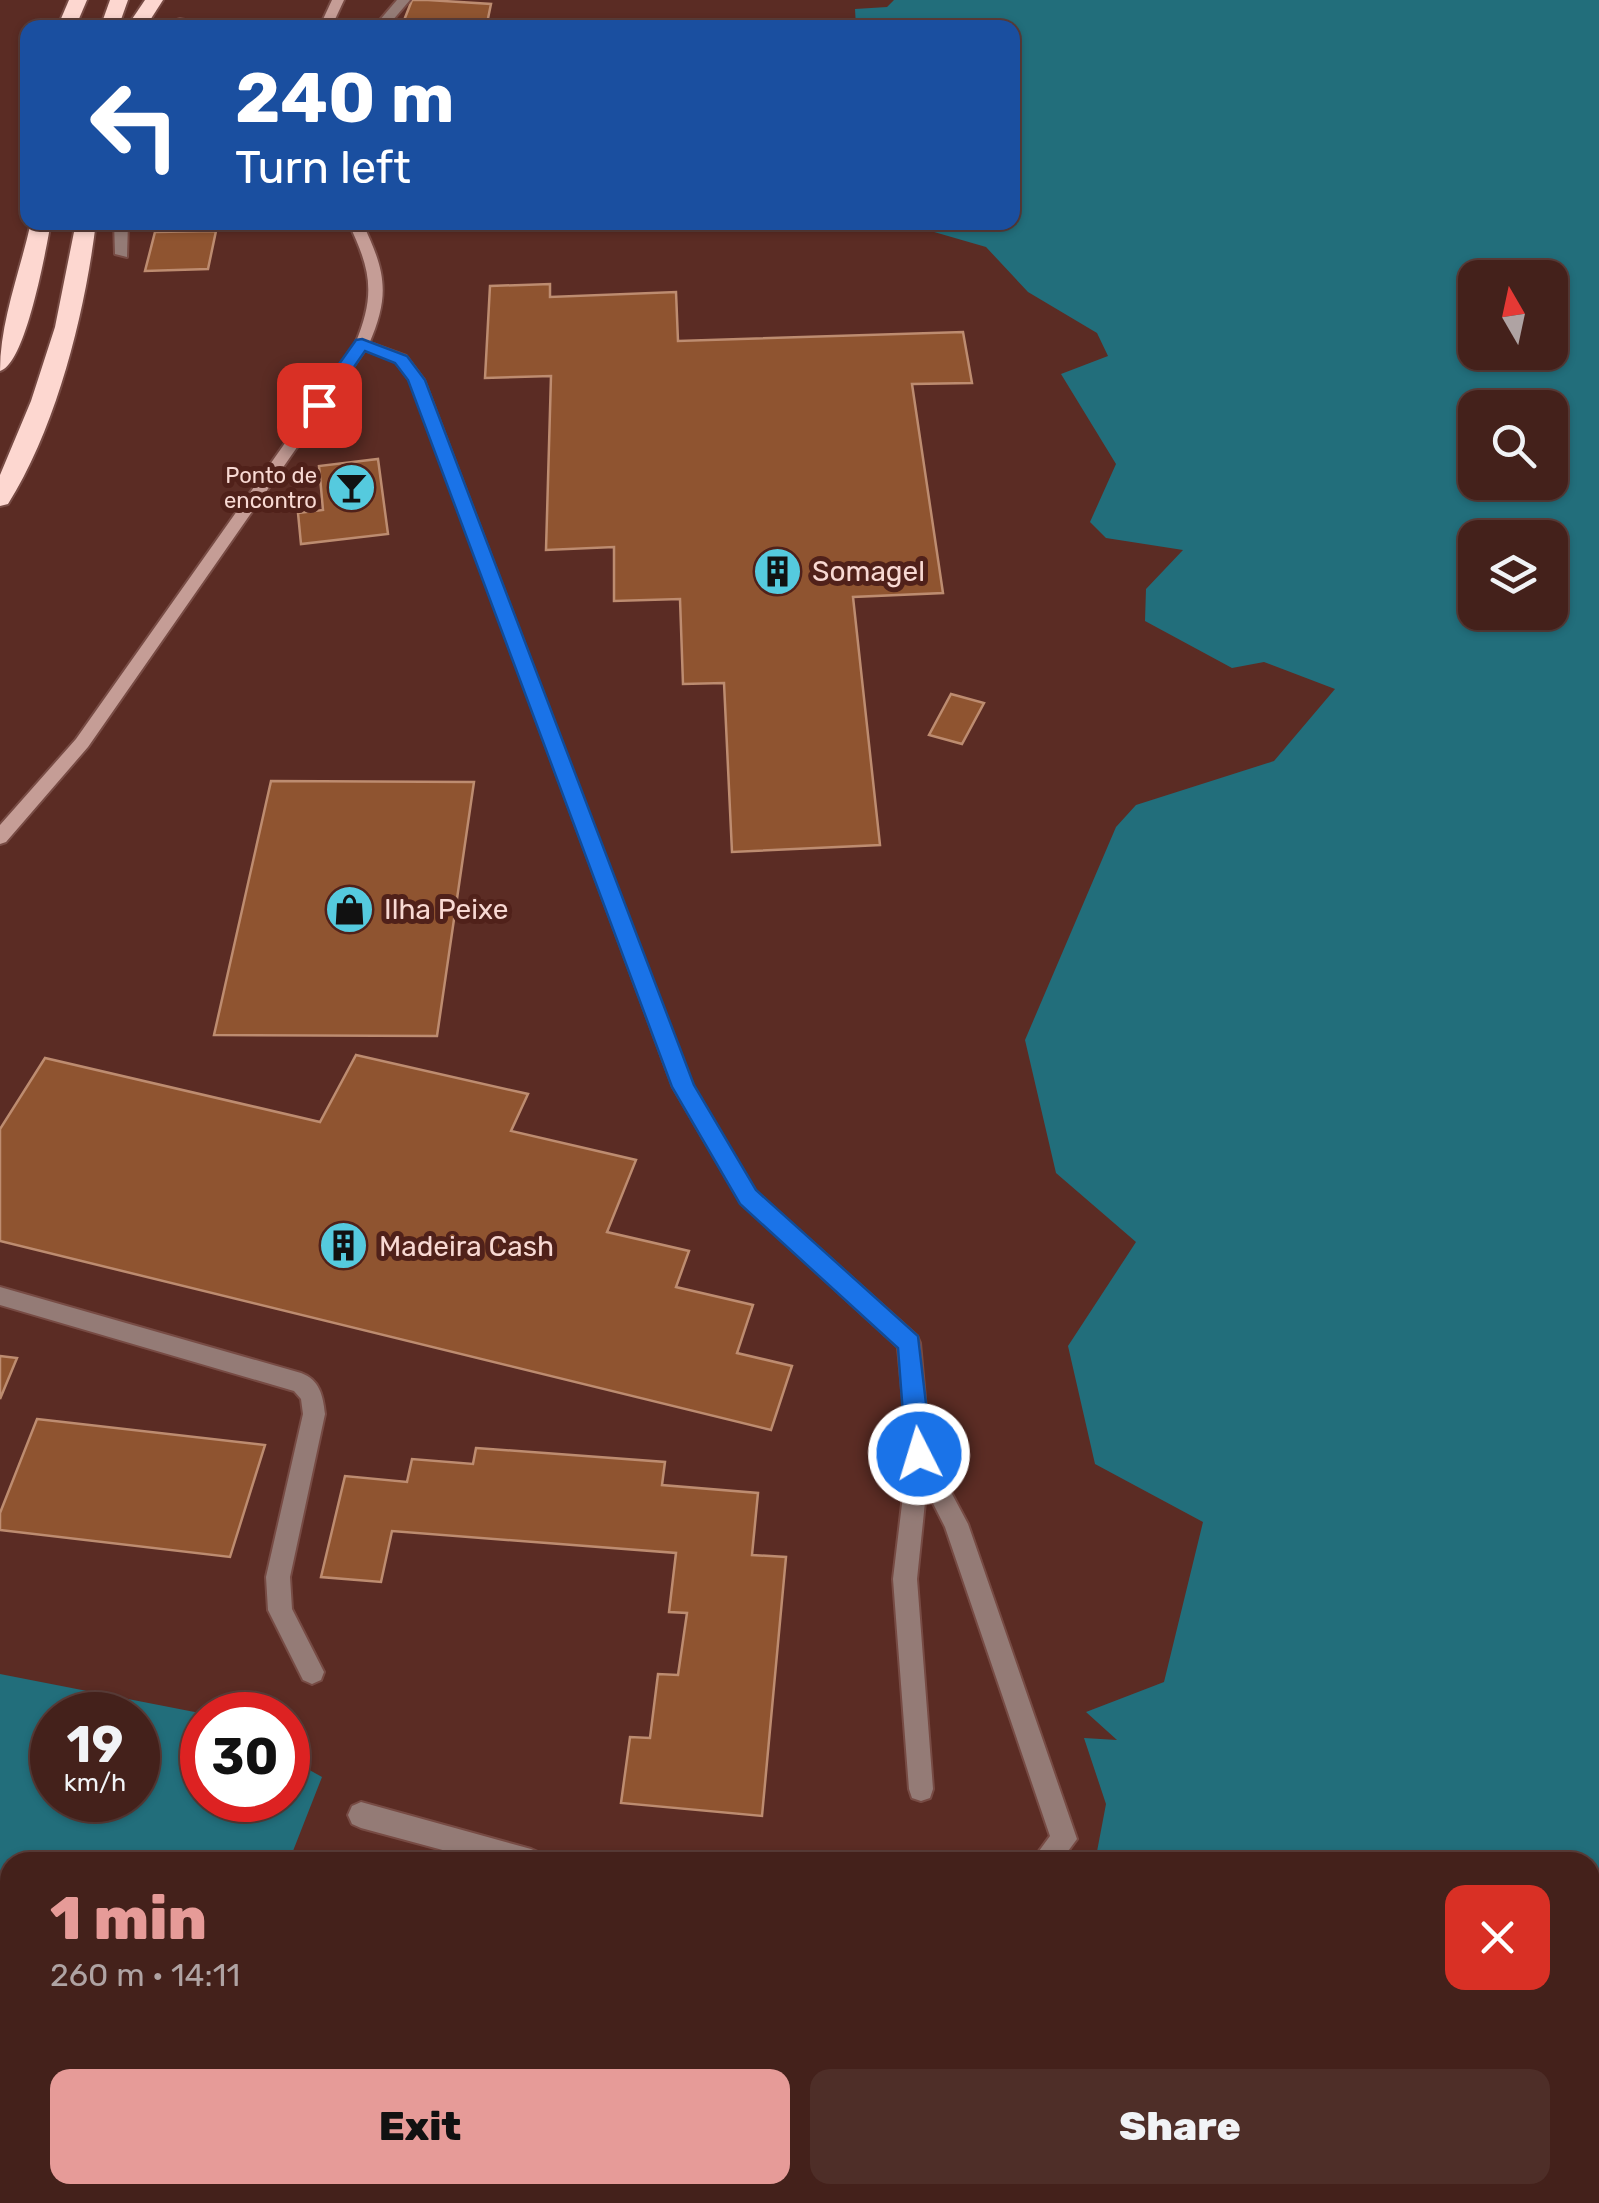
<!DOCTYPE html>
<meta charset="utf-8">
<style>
:root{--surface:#44211b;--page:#4e2e28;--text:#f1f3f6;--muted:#afa3a3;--line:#5c3e3a;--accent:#e69b98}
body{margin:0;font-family:Rubik,sans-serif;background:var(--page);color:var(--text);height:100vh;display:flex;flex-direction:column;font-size:38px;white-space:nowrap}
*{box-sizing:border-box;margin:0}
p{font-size:32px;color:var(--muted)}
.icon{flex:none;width:55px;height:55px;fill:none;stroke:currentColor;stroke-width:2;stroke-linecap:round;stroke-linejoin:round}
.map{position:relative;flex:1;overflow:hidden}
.panel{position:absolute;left:0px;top:1852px;width:1600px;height:352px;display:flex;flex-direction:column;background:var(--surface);border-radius:30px 30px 0 0;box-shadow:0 2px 8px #0004,0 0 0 2px var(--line)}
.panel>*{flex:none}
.top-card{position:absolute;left:20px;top:20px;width:1000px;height:210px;border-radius:20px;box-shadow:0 2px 8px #0004,0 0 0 2px var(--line);background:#1a4fa0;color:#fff;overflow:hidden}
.needle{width:65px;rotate:351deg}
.buttons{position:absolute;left:1458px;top:260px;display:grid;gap:20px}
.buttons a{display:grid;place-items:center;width:110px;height:110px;border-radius:20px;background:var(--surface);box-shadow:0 2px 8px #0004,0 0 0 2px var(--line);font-size:50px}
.speed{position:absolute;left:30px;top:1692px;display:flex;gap:20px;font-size:50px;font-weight:700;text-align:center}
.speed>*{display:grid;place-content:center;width:130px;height:130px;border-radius:50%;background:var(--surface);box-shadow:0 2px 8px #0004,0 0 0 2px var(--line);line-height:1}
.speed small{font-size:25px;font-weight:400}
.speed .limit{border:15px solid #d22;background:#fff;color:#111}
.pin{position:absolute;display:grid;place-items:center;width:85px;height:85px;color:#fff;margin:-42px;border-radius:20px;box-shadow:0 5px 15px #0006}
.me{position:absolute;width:110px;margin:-55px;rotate:355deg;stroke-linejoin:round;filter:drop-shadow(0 0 8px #0008)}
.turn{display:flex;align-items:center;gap:35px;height:210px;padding:0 50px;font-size:45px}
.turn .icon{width:130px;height:130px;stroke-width:2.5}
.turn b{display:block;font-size:70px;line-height:85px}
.round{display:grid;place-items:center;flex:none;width:105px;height:105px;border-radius:20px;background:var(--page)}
.headline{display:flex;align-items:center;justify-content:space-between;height:170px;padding:0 50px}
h1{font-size:60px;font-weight:800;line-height:75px;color:var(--accent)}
.cta{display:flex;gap:20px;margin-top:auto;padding:20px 50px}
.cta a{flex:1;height:115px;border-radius:20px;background:var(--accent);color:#111;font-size:40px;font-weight:800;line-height:115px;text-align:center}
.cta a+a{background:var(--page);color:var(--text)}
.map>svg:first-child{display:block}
.water{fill:#226e7b;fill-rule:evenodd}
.building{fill:#8f5430;stroke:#bd8c70;stroke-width:2.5}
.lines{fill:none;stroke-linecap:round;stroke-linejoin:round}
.lane-casing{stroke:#774b44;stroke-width:4}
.street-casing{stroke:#774b44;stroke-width:4}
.secondary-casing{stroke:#774b44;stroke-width:4}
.highway-casing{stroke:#774b44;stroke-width:4}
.path{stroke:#a8817a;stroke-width:4;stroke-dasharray:1 5;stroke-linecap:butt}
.lane{fill:#947b76;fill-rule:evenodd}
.street{fill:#947b76;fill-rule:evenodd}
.secondary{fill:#c59d96;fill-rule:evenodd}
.highway{fill:#fdd7d0;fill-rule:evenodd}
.route{fill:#1a73e8;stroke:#114b97;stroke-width:2.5}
.labels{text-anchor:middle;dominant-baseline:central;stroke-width:10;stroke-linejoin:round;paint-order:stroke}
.far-poi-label{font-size:22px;fill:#f8d9d3;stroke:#50211a;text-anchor:end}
.poi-label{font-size:28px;fill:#f8d9d3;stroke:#50211a;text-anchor:start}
</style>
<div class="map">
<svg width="1599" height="2203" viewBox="0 0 1599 2203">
<rect width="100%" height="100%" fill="#5b2c24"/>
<!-- water -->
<path class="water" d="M894 0H1599V2203H0V1674L210 1715H202V1800H288V1758L322 1777 293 1851 326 1862H10V2195H1590V1862H1095L1106 1804 1084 1738 1117 1740 1086 1712 1164 1682 1203 1522 1095 1464 1068 1346 1136 1242 1056 1173 1025 1040 1116 827 1136 805 1274 761 1335 689 1264 662 1232 668 1145 621 1146 589 1183 550 1106 538 1090 522 1116 464 1061 374 1108 356 1097 333 1028 292 986 247 903 223 1012 222V28L856 27 855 9 887 7ZM1475 278H1550V352H1475ZM1475 408H1550V482H1475ZM1475 538H1550V612H1475ZM52 1715H138V1800H52Z"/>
<!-- building -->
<g class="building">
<polygon points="412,0 428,0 491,4 486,28 401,28"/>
<polygon points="216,231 208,269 145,271 155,232"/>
<polygon points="550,284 550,297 676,292 678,341 963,332 972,383 912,384 943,593 853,597 880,845 732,852 724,683 683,684 680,599 614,601 614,547 546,550 551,376 485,378 490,286"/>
<polygon points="378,459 388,534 301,544 298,513 323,510 319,466"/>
<polygon points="951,694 984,703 962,744 929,735"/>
<polygon points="271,781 474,782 437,1036 214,1035"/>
<polygon points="356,1055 528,1094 511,1131 636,1160 607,1232 689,1251 676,1287 753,1305 737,1353 792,1366 771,1430 0,1241 0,1129 45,1058 320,1122"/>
<polygon points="0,1356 17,1358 0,1399"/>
<polygon points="37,1419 265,1445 230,1557 0,1530 0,1513"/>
<polygon points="476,1448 665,1462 662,1485 758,1493 752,1555 786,1557 762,1816 621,1803 630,1737 650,1738 658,1674 678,1675 687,1613 669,1612 676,1553 392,1531 381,1582 321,1577 345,1476 407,1482 412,1459 473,1464"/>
</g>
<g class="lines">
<defs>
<g id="lane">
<polygon points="180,19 209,25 211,28 153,28"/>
<polygon points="114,222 128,222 127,257 115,254"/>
<path d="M0 1287 301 1373C320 1380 323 1396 325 1414L290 1577 292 1609 324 1672 321 1680 312 1684 303 1680 268 1610 266 1577 303 1414 301 1399 294 1391 0 1305Z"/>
<polygon points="919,1444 927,1447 968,1524 1077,1839 1060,1862 1031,1862 1050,1836 945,1527 908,1454 911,1447"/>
<polygon points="361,1802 531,1849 540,1853 544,1862 487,1862 361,1828 352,1824 348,1815 352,1806"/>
</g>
<g id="street">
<polygon points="397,0 410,0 386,28 373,28"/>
<polygon points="362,340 406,356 424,380 692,1085 755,1191 917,1336 920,1343 930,1454 917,1579 933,1789 930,1798 921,1801 912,1798 909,1789 893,1579 908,1454 898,1347 741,1203 673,1087 410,381 396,362 357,347 355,344"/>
</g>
<g id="secondary">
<polygon points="332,0 344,0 331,28 319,28"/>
<path d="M348 222H362C385 270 391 294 369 344L88 747 6 842 0 844V825L76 739 355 344C376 294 371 270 348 222Z"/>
</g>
<g id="highway">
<polygon points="69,0 87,0 75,28 57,28"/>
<polygon points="110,0 128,0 118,28 100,28"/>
<polygon points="145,0 163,0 145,28 126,28"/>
<path d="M31 222H51C46 249 26 364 0 371 0 321 20 272 31 222Z"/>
<path d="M76 222H96C85 313 57 426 8 504L0 506V475L31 401 55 327Z"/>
</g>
</defs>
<!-- lane casing -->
<use href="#lane" class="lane-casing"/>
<!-- street casing -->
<use href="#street" class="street-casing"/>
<!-- secondary casing -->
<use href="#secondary" class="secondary-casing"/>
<!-- highway casing -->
<use href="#highway" class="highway-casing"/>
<!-- path -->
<polyline class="path" points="155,223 180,222"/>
<!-- lane -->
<use href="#lane" class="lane"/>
<!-- street -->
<use href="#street" class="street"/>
<!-- secondary -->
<use href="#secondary" class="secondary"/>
<!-- highway -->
<use href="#highway" class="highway"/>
</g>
<!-- route -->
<polygon class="route" points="362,339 407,356 425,380 694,1085 756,1190 918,1336 932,1454 928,1462 919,1466 910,1462 906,1454 898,1348 740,1204 672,1087 408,380 395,363 365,351 325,409 310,405 356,340"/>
<!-- icons -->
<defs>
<symbol id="bar-disc" viewBox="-11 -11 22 22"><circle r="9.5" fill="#55cade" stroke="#50211a"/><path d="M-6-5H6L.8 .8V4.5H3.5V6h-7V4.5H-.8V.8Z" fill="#111"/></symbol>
<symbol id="building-disc" viewBox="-11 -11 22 22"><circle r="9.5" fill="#55cade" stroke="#50211a"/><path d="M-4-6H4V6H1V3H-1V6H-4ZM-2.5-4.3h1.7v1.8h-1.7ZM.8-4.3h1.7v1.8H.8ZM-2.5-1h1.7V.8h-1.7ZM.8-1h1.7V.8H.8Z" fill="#111"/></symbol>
<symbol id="shop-disc" viewBox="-11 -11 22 22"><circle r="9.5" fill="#55cade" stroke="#50211a"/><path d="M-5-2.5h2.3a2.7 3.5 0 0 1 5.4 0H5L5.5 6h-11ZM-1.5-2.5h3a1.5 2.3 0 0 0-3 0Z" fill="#111"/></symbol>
</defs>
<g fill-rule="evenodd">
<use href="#bar-disc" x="324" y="460" width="55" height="55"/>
<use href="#building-disc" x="750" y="544" width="55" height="55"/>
<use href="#shop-disc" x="322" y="882" width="55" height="55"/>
<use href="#building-disc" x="316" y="1218" width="55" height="55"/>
</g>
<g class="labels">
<!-- far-poi labels -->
<g class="far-poi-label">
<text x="317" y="475">Ponto de<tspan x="317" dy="25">encontro</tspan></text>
</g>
<!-- poi labels -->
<g class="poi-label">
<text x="812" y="571">Somagel</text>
<text x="384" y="909">Ilha Peixe</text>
<text x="379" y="1246">Madeira Cash</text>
</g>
</g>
</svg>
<div class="buttons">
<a><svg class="needle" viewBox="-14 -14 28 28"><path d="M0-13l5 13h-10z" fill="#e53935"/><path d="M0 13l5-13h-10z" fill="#afa3a3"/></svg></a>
<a><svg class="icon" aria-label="search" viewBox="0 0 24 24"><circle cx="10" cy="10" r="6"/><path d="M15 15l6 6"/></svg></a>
<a><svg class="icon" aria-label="layers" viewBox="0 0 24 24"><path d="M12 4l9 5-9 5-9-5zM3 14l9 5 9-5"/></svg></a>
</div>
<div class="speed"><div>19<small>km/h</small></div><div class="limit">30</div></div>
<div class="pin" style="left:319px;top:405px;background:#d93025"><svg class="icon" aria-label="arrive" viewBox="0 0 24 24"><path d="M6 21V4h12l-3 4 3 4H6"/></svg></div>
<svg class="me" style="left:919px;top:1454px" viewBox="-20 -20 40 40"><circle r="17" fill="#1a73e8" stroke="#fff" stroke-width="3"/><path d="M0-11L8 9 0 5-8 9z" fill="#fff"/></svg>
<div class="top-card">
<div class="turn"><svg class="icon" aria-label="left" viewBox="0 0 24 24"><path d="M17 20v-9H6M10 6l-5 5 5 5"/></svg><div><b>240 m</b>Turn left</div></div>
</div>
<section class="panel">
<div class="headline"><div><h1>1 min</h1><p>260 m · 14:11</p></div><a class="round" style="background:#d93025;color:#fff"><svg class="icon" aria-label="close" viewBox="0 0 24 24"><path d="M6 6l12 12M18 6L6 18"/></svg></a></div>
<div class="cta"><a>Exit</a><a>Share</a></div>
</section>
</div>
